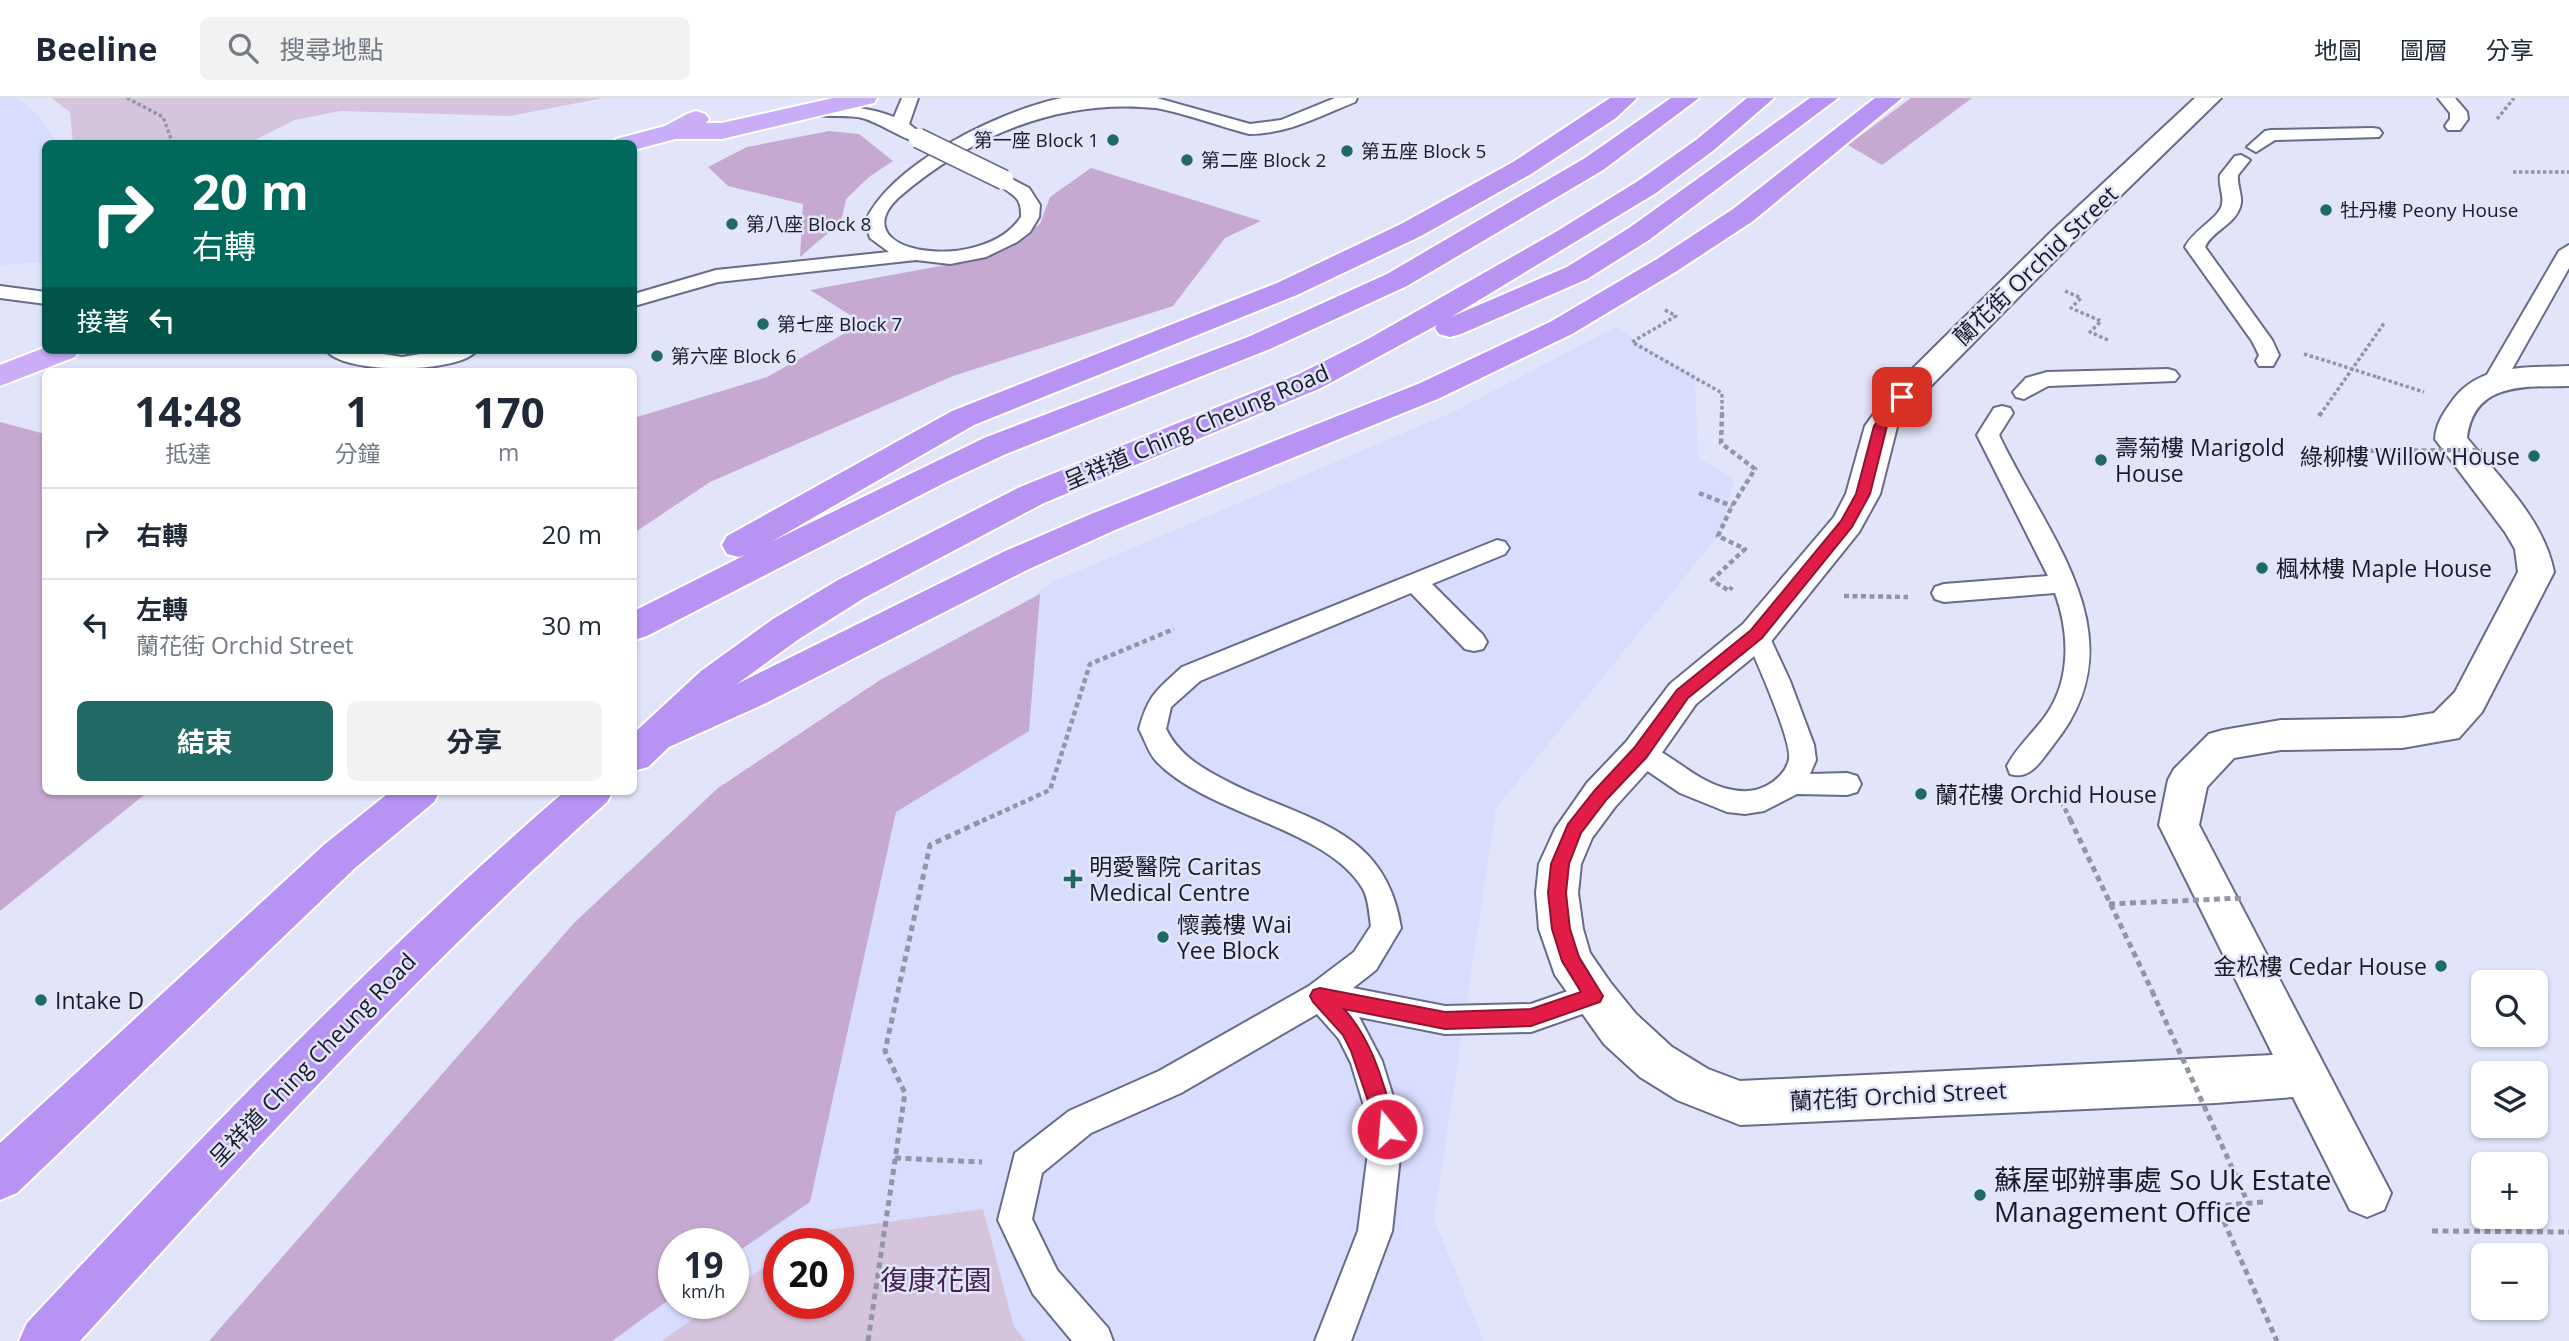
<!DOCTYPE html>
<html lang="zh-TW">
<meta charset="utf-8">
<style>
:root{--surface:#fff;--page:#f2f2f3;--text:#1f2937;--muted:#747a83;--line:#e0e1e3;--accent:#206a65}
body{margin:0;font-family:"Open Sans","Noto Sans TC",sans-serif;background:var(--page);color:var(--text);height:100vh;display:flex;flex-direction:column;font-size:26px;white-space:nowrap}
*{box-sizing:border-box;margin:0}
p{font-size:23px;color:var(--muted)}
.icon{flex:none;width:38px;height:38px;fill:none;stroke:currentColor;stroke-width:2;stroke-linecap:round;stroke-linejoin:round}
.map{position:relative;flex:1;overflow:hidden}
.sheet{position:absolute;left:42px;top:270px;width:595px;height:427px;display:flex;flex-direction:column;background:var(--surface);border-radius:10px;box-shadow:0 2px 5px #0004}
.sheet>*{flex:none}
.hud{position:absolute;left:42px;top:42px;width:595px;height:214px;border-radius:10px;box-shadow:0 2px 5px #0004;background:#00695c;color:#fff;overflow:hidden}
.fabs{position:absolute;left:2471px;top:872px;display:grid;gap:14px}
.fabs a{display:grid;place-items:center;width:77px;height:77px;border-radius:10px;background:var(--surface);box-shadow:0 2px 5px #0004;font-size:35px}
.speed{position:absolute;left:658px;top:1130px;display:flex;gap:14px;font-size:35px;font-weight:700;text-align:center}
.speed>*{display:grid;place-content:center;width:91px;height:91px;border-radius:50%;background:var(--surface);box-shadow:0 2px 5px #0004;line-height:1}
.speed small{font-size:18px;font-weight:400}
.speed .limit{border:10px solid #d22;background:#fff;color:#111}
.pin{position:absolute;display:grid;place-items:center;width:60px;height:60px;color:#fff;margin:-30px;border-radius:14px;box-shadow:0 4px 10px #0006}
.me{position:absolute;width:77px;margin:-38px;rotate:343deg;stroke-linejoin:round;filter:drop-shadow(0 0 5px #0008)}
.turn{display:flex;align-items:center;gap:24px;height:147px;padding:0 35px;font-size:32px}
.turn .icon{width:91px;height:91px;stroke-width:2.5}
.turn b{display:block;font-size:49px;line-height:60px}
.then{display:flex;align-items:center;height:66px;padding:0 35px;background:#0003;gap:14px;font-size:26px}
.eta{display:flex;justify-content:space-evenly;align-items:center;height:119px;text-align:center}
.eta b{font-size:42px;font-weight:700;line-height:49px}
.primary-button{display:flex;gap:14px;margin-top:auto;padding:14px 35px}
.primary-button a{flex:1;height:80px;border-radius:10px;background:var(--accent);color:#fff;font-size:28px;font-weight:700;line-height:80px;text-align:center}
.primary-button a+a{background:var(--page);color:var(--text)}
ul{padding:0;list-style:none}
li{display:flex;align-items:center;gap:21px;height:91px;padding:0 35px;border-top:2px solid var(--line)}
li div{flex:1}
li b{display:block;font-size:26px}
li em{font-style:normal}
header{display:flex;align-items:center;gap:42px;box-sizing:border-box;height:98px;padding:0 35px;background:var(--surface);border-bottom:2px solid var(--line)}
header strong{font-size:33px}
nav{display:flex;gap:38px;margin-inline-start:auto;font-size:24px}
.search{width:490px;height:63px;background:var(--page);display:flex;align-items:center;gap:18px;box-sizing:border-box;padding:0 24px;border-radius:10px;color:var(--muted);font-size:26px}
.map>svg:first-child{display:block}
.built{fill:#d8dcfd;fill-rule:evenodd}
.green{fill:#d5c4dc}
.forest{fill:#c6a9d0}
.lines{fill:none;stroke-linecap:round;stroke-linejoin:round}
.service-casing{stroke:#686b89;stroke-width:4}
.minor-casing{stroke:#686b89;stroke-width:4}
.primary-casing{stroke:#fff;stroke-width:4}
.trunk-casing{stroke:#fff;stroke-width:4}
.path-far2{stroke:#9395a6;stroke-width:3.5;stroke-dasharray:3.5 2.5;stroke-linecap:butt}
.path-far1{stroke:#9395a6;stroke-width:4.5;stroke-dasharray:5 3.5;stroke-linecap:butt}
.path{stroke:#9395a6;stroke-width:5;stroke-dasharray:6 4.5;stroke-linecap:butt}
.service{fill:#fff;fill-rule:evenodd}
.minor{fill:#fff;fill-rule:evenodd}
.primary{fill:#c9aef7;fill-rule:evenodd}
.trunk{fill:#b793f4;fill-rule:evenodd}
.service-bridge-casing{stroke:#686b89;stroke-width:22;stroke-linecap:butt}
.path-bridge-far2{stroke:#9395a6;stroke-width:3.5;stroke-dasharray:3.5 2.5;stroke-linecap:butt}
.path-bridge-far1{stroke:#9395a6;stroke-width:4.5;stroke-dasharray:5 3.5;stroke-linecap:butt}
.path-bridge{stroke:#9395a6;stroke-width:5;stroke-dasharray:6 4.5;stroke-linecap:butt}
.service-bridge{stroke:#fff;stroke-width:19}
.route{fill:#e11d48;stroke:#92132f;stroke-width:2}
.poi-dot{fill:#206a65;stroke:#e2e5fa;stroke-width:2.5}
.labels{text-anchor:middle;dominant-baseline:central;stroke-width:5;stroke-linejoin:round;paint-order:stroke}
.far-poi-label{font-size:19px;fill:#1a1b27;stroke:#e2e5fa;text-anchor:start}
.street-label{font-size:23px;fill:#1a1b27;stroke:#e2e5fa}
.poi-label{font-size:23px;fill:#1a1b27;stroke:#e2e5fa;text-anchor:start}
.near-poi-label{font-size:28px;fill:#1a1b27;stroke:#e2e5fa;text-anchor:start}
.near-park-label{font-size:28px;fill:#462152;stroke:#e2e5fa}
</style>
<header>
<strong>Beeline</strong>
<div class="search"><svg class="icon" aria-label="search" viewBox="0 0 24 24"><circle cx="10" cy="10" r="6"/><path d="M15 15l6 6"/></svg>搜尋地點</div>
<nav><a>地圖</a><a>圖層</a><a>分享</a></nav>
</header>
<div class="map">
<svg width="2569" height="1243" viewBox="0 0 2569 1243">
<rect width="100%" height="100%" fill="#e2e5fa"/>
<!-- built -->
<g class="built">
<polygon points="0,0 18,0 41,20 56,45 46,46 45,164 0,167"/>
<path d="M1616 229 1695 280 1698 360 1734 381 1722 433 1496 710 1434 1121 1484 1243H234L772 675 1055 483 1453 314ZM674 1146H733V1206H674ZM779 1146H838V1206H779Z"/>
</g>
<!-- green -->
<g class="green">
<polygon points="51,0 603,0 510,18 340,13 295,22 249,45 73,46 70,14"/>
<polygon points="983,1111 1014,1229 1026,1243 662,1243 713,1206 733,1206 733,1191 779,1159 779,1206 838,1206 838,1146 796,1146 813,1134"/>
</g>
<!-- forest -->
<g class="forest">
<polygon points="1911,0 1972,0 1882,67 1848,47"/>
<polygon points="829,33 859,36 893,63 869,79 846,101 841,124 800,159 803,106 728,88 708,69 747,49"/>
<polygon points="1091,70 1261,123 1225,140 1173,208 953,278 710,384 634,435 634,320 767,279 863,225 810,192 967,163 1003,151 1040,126 1050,99"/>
<polygon points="0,324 45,336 46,693 149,693 0,813"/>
<polygon points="1040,496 1029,633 896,714 810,1104 733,1157 733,1146 674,1146 674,1198 612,1243 209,1243 574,825 718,690 880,582"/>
</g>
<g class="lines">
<defs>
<g id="service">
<path d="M902 0H918L909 26 927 40 924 44C910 47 880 24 862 20 848 16 810 21 802 13 818 0 875 11 894 19Z"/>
<path d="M1062 0H1157L1250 26 1281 22 1335 0H1357L1355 4C1320 18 1288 36 1249 36 1218 28 1188 16 1156 10 1059 0 970 38 898 100 840 156 983 177 1021 119 1022 94 1008 98 995 82L1004 77 1029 90 1040 107 1039 119 1030 134 1017 144 986 159 950 166 916 162 718 184 634 208V196L716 172 889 154 870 140 865 124C891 65 1002 12 1062 0Z"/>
<polygon points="2438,0 2455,0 2467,14 2468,21 2460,32 2448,32 2445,28 2450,21 2450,15"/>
<polygon points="2373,30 2379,31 2382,35 2379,39 2275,42 2256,54 2247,49 2265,33 2271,32"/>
<path d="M2241 57 2250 62 2238 77C2237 87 2242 96 2241 105 2237 127 2213 131 2205 149L2272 242 2279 257 2273 268H2259L2256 263 2259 257 2252 243 2185 149C2194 131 2220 120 2222 106 2224 96 2218 87 2220 77L2235 58Z"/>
<polygon points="2569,147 2569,170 2507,280 2503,285 2489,285 2485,280 2559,153"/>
<polygon points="0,188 46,194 46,206 0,200"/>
<path d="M326 252H358L402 259 444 252H477C460 276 343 277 326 252Z"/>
<polygon points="2168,271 2175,273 2179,278 2175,283 2048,288 2024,301 2016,299 2013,294 2026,280 2047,274"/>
<path d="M2002 308 2010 310 2013 315 1999 337C2047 439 2141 538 2054 646 2042 661 2031 683 2010 676L2007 668C2016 650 2032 636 2044 620 2071 584 2070 536 2055 495L1944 504 1935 501 1932 495 1935 489 1944 486 2048 478 1977 337 1994 310Z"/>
<path d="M1497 442 1505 444 1509 450 1505 456 1432 486 1483 537 1487 544 1483 551 1474 553 1465 551 1411 495 1200 583 1171 609 1166 631C1178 655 1198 668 1221 680 1299 723 1385 725 1401 830L1376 872 1353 890 1445 908 1531 906 1594 884 1605 888 1609 898 1605 908 1531 934 1445 936 1359 919 1382 963 1403 1031 1392 1133 1351 1243H1315L1358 1133 1371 1031 1351 965 1339 941 1317 916 1181 995 1091 1035 1042 1075 1032 1121 1057 1172 1108 1230 1113 1243H1072L1033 1196 998 1122 1015 1055 1069 1013 1159 973 1309 888 1354 854 1371 828C1369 816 1369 802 1363 791 1326 729 1210 718 1157 664 1149 656 1145 642 1139 631 1149 596 1156 593 1182 569Z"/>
<path d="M1756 527 1765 529 1790 583 1814 647 1816 662 1810 676 1847 675 1857 678 1861 686 1857 694 1847 697 1797 696 1764 713 1745 716 1727 714 1680 695 1631 662 1627 655 1631 648 1640 644C1670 654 1693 681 1724 690 1738 694 1753 695 1766 688 1776 683 1787 673 1789 661 1792 642 1754 557 1744 536L1747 529Z"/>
</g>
<path id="minor" d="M2195 0H2221L2073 144 1913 306 1897 329 1880 396 1859 434 1769 546 1696 606 1654 666 1615 709 1592 740 1581 766 1578 795 1583 831 1590 855 1610 884 1636 916 1672 949 1708 971 1740 983 2273 957 2159 727 2168 682 2174 671 2209 636 2223 632 2281 622 2402 620 2434 615 2455 594 2518 474 2515 451 2505 434 2435 341C2436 327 2442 317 2450 306 2477 265 2525 270 2569 268V288C2526 289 2474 283 2467 340 2500 380 2544 422 2554 474L2482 614 2459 640 2402 650 2281 652 2234 660 2207 689 2199 727 2391 1095 2384 1112 2367 1119 2350 1112 2293 999 2216 1005 1740 1027 1677 1002 1640 979 1604 946 1555 877 1539 831 1536 795 1539 766 1555 731 1587 685 1626 644 1670 586 1743 526 1834 419 1846 396 1865 328 1891 292 2053 132Z"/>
<g id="primary">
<polygon points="833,0 877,0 874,5 722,41 675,41 634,52 634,46 612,46 616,41 665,28 687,16 696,13 705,16 709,21 706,25 722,25"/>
<polygon points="46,249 46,252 79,252 75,259 0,288 0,267"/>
</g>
<g id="trunk">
<polygon points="1610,0 1637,0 1616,20 1531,76 1421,138 1297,197 974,327 771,444 984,340 1248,239 1387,176 1585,60 1671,0 1699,0 1603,72 1407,188 1270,251 1006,356 948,383 647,538 634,542 634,513 745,457 739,459 727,456 722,447 727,438 952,313 1277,185 1401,126 1513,64"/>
<polygon points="1747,0 1774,0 1714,52 1656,95 1451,219 1567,169 1629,130 1810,0 1838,0 1649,142 1587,181 1461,236 1450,239 1439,236 1435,230 1437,227 1321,290 1044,405 864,500 799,541 737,586 1003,454 1091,416 1418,286 1550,224 1657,161 1733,111 1875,0 1902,0 1753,123 1677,173 1572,236 1440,300 1115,432 1027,472 766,605 669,649 648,669 634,673 634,635 701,573 773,521 838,482 1020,389 1299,276 1368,241 1554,135 1638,83 1696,42"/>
<polygon points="391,693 440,693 434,704 355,770 17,1095 0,1102 0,1045 325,746"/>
<path d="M565 693H613L607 704C419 872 250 1057 80 1243H19L27 1225C200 1040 374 858 565 693Z"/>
</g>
</defs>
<!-- service casing -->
<use href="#service" class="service-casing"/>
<!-- minor casing -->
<use href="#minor" class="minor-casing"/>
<!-- primary casing -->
<use href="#primary" class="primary-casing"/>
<!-- trunk casing -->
<use href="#trunk" class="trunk-casing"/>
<!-- path-far2 -->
<g class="path-far2">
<polyline points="127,0 163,19 173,46"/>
<polyline points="2497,21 2514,0"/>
<polyline points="2513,74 2569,74"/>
<polyline points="2065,193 2081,200 2071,210 2101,223 2090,234 2108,242"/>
<polyline points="1665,212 1676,218 1632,244 1722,295 1722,317"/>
<polyline points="2304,256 2327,263"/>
<polyline points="2377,279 2424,294"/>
<polyline points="2320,317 2385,224"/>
</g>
<!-- path-far1 -->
<g class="path-far1">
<polyline points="1722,315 1721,345 1755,371 1732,408 1718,438 1745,451 1712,482 1729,493 1732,489"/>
<polyline points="2319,318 2321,315"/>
<polyline points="1699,395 1732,408"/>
<polyline points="1844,498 1908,499"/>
<polyline points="2061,703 2071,723"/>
<polyline points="982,723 1050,692 1090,566 1174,531"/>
</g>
<!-- path -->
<g class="path">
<polyline points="2070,721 2152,893"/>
<polyline points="895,1060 982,1064"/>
<polyline points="2263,1104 2217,1108 2277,1243"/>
<polyline points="2432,1133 2569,1134"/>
<polyline points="868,1243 905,995 885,953 930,747 986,721"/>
</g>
<!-- service -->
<use href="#service" class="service"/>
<!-- minor -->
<use href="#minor" class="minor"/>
<!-- primary -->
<use href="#primary" class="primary"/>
<!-- trunk -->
<use href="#trunk" class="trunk"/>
<defs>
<polyline id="service-bridge" points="918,40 1004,82"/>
</defs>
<!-- service-bridge casing -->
<use href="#service-bridge" class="service-bridge-casing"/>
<!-- path-bridge-far2 -->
<polyline class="path-bridge-far2" points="2327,263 2377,279"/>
<!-- path-bridge-far1 -->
<polyline class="path-bridge-far1" points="2345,353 2482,352"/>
<!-- path-bridge -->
<g class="path-bridge">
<polyline points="2109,806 2244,800"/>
<polyline points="2152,893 2248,1105"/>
</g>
<!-- service-bridge -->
<use href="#service-bridge" class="service-bridge"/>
</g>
<!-- route -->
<path class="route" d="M1902 295 1908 299 1887 328 1870 396 1852 429 1762 540 1688 600 1646 660 1607 701 1581 735 1569 766 1566 795 1570 831 1579 859 1603 898 1600 904 1531 928 1445 931 1344 911C1374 944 1384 989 1397 1031L1394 1038 1387 1040 1380 1038 1351 953 1343 937 1313 904 1310 898 1313 892 1320 890 1445 914 1531 911 1581 894 1562 863 1552 831 1548 795 1551 766 1568 726 1595 692 1634 650 1677 592 1751 532 1841 423 1856 396 1874 328 1897 296Z"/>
<!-- markers -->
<g class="poi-dot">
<circle cx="1113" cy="42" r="7"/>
<circle cx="1347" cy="53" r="7"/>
<circle cx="1187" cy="62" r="7"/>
<circle cx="2326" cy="112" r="7"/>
<circle cx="732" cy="126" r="7"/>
<circle cx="763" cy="226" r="7"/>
<circle cx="657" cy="258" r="7"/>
<circle cx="2534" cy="358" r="7"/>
<circle cx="2101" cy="362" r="7"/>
<circle cx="2262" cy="470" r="7"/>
<circle cx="1921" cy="696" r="7"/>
<path d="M1069.5 770.5h7v7h7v7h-7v7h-7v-7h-7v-7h7z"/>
<circle cx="1163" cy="839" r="7"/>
<circle cx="2441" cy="868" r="7"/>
<circle cx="41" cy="902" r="7"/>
<circle cx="1980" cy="1097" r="7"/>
</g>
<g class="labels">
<!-- far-poi labels -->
<g class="far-poi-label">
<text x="1099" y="42" text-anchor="end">第一座 Block 1</text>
<text x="1361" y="53">第五座 Block 5</text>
<text x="1201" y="62">第二座 Block 2</text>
<text x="2340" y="112">牡丹樓 Peony House</text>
<text x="746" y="126">第八座 Block 8</text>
<text x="777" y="226">第七座 Block 7</text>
<text x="671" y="258">第六座 Block 6</text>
</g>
<!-- street labels -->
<g class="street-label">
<text transform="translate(2035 167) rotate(-44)">蘭花街 Orchid Street</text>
<text transform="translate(1196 328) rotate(-23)">呈祥道 Ching Cheung Road</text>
<text transform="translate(312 961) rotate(-46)">呈祥道 Ching Cheung Road</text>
<text transform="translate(1898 997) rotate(-3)">蘭花街 Orchid Street</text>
</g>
<!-- poi labels -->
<g class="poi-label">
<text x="2115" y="349">壽菊樓 Marigold<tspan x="2115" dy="26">House</tspan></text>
<text x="2520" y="358" text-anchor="end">綠柳樓 Willow House</text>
<text x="2276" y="470">楓林樓 Maple House</text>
<text x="1935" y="696">蘭花樓 Orchid House</text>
<text x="1089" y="768">明愛醫院 Caritas<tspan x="1089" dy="26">Medical Centre</tspan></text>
<text x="1177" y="826">懷義樓 Wai<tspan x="1177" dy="26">Yee Block</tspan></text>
<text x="2427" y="868" text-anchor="end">金松樓 Cedar House</text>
<text x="55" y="902">Intake D</text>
</g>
<!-- near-poi labels -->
<g class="near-poi-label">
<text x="1994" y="1081">蘇屋邨辦事處 So Uk Estate<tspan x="1994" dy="32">Management Office</tspan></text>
</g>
<!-- near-park labels -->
<g class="near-park-label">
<text x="936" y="1181">復康花園</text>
</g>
</g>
</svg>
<div class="fabs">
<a><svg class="icon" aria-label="search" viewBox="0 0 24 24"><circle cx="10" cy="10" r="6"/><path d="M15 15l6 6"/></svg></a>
<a><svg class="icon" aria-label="layers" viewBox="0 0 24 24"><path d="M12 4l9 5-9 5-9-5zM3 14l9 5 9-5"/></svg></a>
<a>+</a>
<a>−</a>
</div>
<div class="speed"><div>19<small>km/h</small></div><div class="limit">20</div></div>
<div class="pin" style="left:1902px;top:299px;background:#d93025"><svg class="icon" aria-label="arrive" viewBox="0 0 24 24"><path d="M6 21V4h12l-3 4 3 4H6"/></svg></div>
<svg class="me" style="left:1387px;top:1031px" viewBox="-20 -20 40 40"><circle r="17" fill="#e11d48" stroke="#fff" stroke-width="3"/><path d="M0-11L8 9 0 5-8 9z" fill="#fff"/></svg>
<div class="hud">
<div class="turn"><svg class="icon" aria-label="right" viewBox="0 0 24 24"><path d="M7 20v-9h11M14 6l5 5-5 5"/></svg><div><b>20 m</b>右轉</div></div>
<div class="then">接著<svg class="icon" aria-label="left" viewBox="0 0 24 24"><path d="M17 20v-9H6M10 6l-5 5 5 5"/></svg></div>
</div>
<section class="sheet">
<div class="eta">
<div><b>14:48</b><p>抵達</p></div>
<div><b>1</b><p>分鐘</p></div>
<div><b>170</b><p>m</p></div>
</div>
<ul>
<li><svg class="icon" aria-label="right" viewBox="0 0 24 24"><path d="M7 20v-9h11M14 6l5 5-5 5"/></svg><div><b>右轉</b></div><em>20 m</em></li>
<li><svg class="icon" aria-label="left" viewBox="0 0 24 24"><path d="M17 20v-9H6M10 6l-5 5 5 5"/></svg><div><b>左轉</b><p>蘭花街 Orchid Street</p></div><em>30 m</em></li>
</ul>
<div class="primary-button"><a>結束</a><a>分享</a></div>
</section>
</div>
